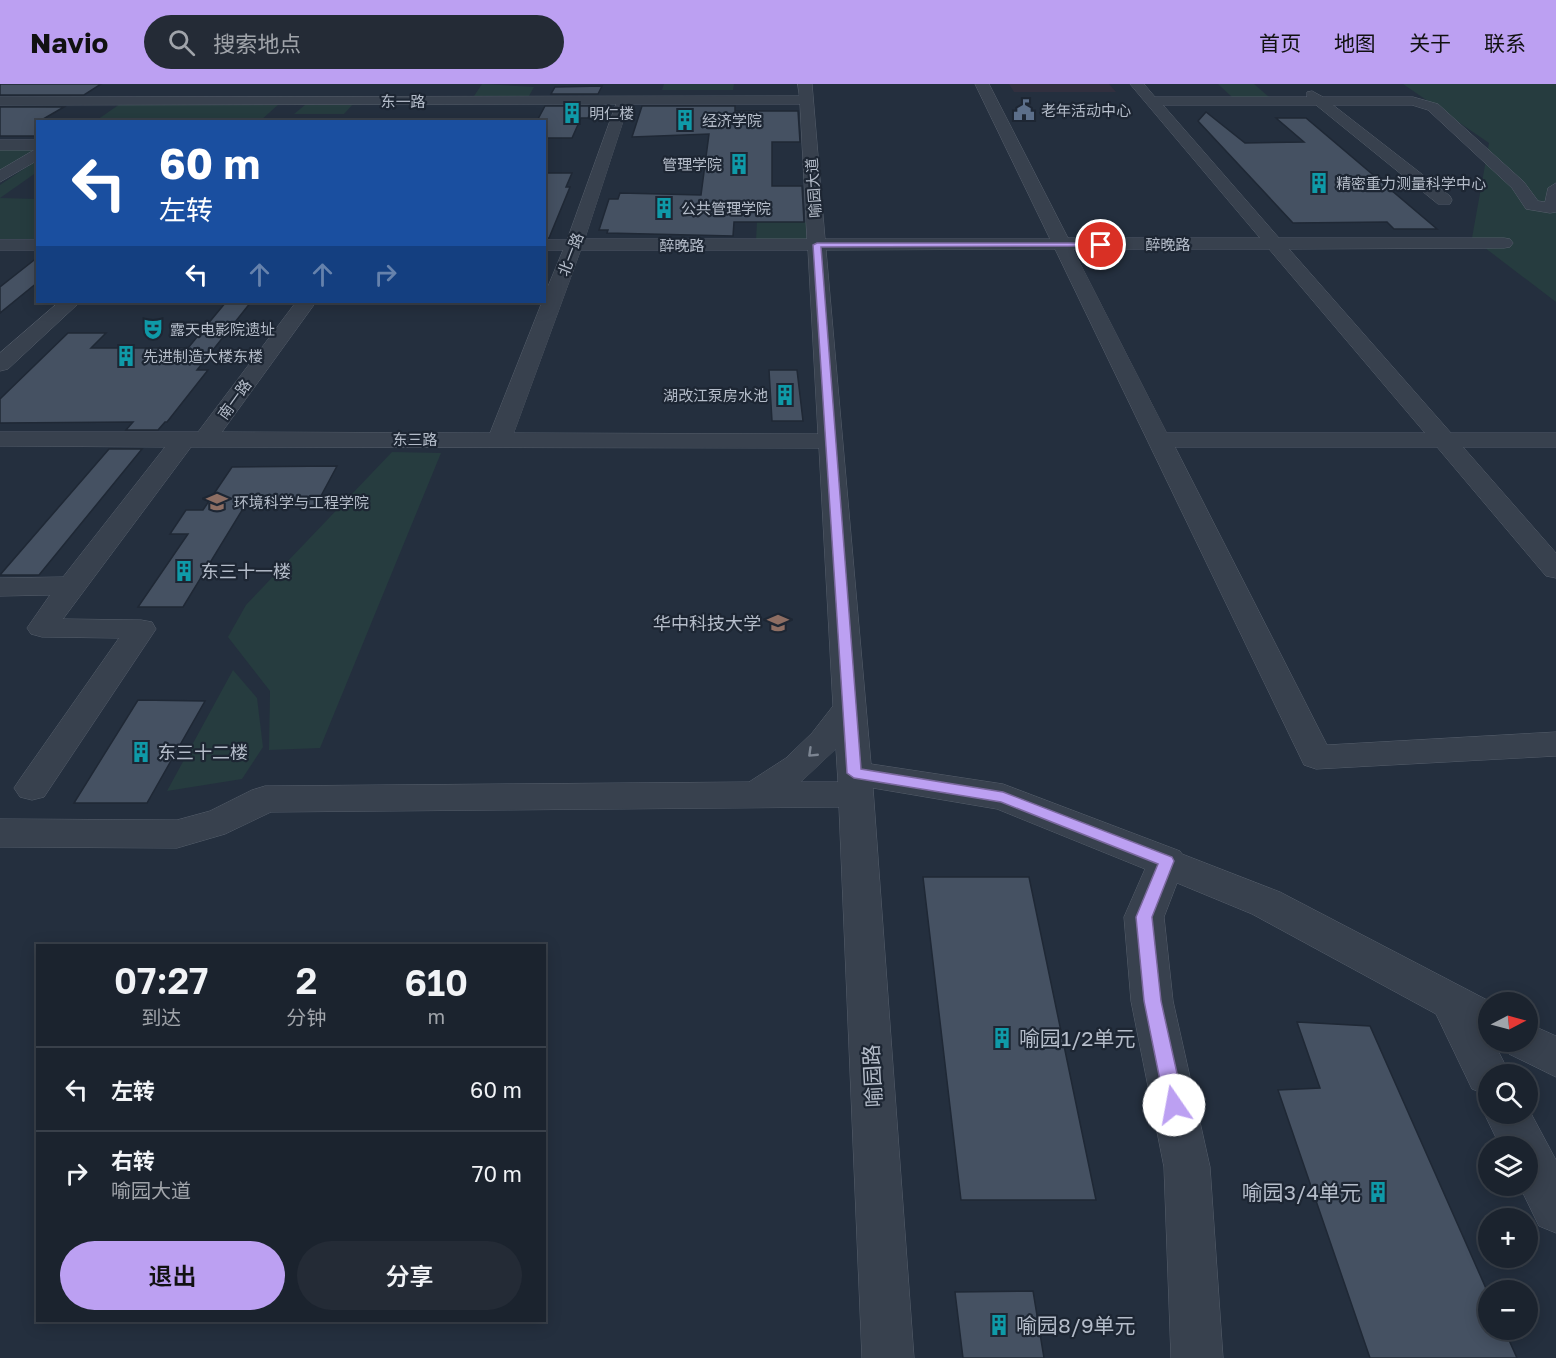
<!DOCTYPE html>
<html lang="zh">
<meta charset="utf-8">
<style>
:root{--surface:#1b232e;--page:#242b36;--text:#f1f3f6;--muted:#a0a4aa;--line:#39404a;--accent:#bca0f2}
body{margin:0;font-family:"Golos Text","Noto Sans SC",sans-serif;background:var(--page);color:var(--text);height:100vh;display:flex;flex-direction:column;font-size:22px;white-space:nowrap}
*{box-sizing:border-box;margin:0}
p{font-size:20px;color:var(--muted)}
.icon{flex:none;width:33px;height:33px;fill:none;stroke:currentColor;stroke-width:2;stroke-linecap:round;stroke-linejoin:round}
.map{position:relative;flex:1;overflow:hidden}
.side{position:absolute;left:36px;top:860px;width:510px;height:378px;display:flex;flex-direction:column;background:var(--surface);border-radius:0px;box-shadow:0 3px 15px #0003,0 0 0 2px var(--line)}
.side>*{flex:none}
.banner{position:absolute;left:36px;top:36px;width:510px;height:183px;border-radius:0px;box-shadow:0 3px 15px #0003,0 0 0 2px var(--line);background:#1a4fa0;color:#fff;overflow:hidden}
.needle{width:39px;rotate:84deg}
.buttons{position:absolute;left:1478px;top:908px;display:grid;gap:12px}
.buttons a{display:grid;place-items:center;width:60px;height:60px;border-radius:50%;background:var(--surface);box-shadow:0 3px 15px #0003,0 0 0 2px var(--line);font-size:30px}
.pin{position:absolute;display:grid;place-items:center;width:51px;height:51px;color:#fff;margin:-26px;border:3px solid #fff;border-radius:50%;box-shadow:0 2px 6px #0007}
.me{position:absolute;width:66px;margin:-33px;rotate:348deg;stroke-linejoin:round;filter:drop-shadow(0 0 4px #0008)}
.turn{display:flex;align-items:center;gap:21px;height:126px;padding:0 24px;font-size:27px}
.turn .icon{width:78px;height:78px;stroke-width:2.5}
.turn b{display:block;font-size:42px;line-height:51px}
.lanes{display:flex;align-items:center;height:57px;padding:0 24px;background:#0003;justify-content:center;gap:30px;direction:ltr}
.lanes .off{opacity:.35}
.eta{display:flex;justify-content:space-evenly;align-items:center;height:102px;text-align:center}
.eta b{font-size:36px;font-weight:600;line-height:42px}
.cta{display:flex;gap:12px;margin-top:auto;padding:12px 24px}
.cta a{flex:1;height:69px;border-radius:36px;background:var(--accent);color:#111;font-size:24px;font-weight:600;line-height:69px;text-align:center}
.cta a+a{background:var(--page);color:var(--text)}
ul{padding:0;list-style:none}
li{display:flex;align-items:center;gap:18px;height:84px;padding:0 24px;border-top:2px solid var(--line)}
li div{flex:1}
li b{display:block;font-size:22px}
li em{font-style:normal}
header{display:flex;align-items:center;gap:36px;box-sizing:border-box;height:84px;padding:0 30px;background:var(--accent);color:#111}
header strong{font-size:28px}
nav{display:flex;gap:33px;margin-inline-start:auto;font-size:21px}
.search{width:420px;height:54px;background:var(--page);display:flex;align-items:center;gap:15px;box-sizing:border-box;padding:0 21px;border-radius:33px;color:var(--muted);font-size:22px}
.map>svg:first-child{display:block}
.medical{fill:#32303f}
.green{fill:#263c3f}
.building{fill:#455162;stroke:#1f2835;stroke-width:1.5}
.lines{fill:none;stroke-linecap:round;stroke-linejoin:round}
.minor-casing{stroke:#565f6c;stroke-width:1}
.minor{fill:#38414e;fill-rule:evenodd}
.oneway{stroke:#7c8592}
.route{fill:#bca0f2;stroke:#7a689d;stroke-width:1.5}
.labels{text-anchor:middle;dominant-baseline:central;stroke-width:4.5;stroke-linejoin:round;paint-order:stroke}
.far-street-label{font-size:15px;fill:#b4bcc9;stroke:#1d2633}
.far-poi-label{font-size:15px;fill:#b4bcc9;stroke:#1d2633;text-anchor:start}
.poi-label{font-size:18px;fill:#b4bcc9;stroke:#1d2633;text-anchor:start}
.near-poi-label{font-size:21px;fill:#b4bcc9;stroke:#1d2633;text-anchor:start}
.near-street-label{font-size:21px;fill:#b4bcc9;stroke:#1d2633}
</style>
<header>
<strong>Navio</strong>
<div class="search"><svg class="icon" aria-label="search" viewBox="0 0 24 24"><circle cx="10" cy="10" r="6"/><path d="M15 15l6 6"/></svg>搜索地点</div>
<nav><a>首页</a><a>地图</a><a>关于</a><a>联系</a></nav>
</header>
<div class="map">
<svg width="1556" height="1274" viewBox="0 0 1556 1274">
<rect width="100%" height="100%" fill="#242f3e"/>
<!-- medical -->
<polygon class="medical" points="1009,0 1109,0 1116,8 1014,8"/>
<!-- green -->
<g class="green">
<polygon points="482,0 534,3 529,12 474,12"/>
<polygon points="664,0 734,0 733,6 662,6"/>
<polygon points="1218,0 1254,0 1269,13 1232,13"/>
<polygon points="1403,0 1556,0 1556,218 1472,154 1489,59"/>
<polygon points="120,20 279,20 260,37 94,38"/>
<polygon points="353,20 344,30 294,30 305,21"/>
<polygon points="0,66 34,66 0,88"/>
<polygon points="37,76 37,88 0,114 37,115 37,155 0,155 0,101"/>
<polygon points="757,137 808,138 810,158 756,157"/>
<polygon points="392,368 441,369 320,664 269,666 270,607 228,553 246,521"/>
<polygon points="233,586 257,614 263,663 242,695 167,707"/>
</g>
<!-- building -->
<g class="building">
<polygon points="0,0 101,0 84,11 0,11"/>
<polygon points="602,2 598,10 551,10 555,3"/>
<polygon points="545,22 593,22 588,34 581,34 572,54 544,54 544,37 537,37"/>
<polygon points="642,22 735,22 735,27 798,27 800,58 772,58 772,102 802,102 804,138 734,138 733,152 607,149 608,146 599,146 609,115 618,115 620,109 701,111 709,50 632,53"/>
<polygon points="0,23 64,23 38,38 38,52 0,52"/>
<polygon points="1206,28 1245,59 1304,58 1276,34 1306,34 1437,145 1394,145 1387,138 1293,139 1198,37"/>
<polygon points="544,89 572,89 566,103 570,103 549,154 544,154"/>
<polygon points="38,173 38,198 0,229 0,203"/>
<polygon points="226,218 251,218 197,286 208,286 167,338 165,338 158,346 126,346 133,338 0,339 0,315 68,249 106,249 91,264 188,264"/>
<polygon points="769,286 797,286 803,337 772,337"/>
<polygon points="109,365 142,365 39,491 0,491"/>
<polygon points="337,382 315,423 244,423 183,523 138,523 188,450 170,450 186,426 203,426 232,383"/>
<polygon points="138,616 205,617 147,719 74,719"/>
<polygon points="923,793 1029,793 1096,1116 961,1116"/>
<polygon points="1297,938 1370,942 1488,1209 1488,1245 1504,1245 1517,1274 1370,1274 1278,1006 1320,1004"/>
<polygon points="1033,1207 1044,1274 963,1274 955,1208"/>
</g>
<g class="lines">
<defs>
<g id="minor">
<path d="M798 0H812L825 155H1050L975 0H989L1068 154H1260L1130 0H1144L1155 13H1307V8L1312 7 1323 13H1413L1438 20 1524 98 1538 117 1545 118 1548 104 1556 99V128L1550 129 1526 125 1512 104 1428 26 1412 21H1333L1450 112 1452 116 1450 120H1438L1316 21H1163L1279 154H1504L1510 155 1513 159 1510 163 1504 164 1289 165 1451 349H1556V363H1463L1556 469V494L1546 492 1437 363H1175L1327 661 1556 648V672L1316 685 1304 681 1055 165 826 166 871 680 1003 700 1180 767 1182 770 1280 808 1491 918H1488V957H1493L1510 990H1488V1011L1472 1005 1436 930 1252 830 1177 799 1164 833 1173 917 1210 1083 1223 1274H1171L1164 1083 1131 917 1124 833 1145 785 997 725 873 704 914 1274H862L839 723 271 728 225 750 177 764 0 763V735L177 736 210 727 252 706 265 702 749 698 786 674 812 649 833 622 819 364 191 363 63 535 141 536 152 538 156 545 44 713 32 716 20 713 14 704 20 695 119 554 42 553 31 550 27 544 50 511 0 512V494L63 493 165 363 0 362V348H198L296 218H316L222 348 490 349 542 218H544V212L563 166H544V156H567L616 20 0 21V13L799 12ZM629 20H800L807 155H585ZM1073 165H1269L1425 349H1167ZM581 166H808L818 350 514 349ZM836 665 838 698H801Z"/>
<polygon points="0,56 38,56 38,76 0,98 0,86 34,66 0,66"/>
<rect x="0" y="156" width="38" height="10"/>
<polygon points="59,218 80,218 8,285 0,287 0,269"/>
<polygon points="1527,939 1556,952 1556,993 1509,970 1503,957 1527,957"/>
<polygon points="1488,1021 1488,1029 1527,1029 1527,1022 1556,1076 1556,1149 1539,1142 1519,1101 1527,1101 1527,1062 1500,1062 1484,1029"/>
</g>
</defs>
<!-- minor casing -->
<use href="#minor" class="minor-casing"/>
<!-- minor -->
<use href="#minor" class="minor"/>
</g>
<!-- one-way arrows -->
<defs><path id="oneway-chevron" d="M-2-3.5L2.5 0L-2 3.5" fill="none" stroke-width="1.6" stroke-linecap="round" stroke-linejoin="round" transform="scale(1.5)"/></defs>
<use class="oneway" href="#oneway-chevron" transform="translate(812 669) rotate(136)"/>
<!-- route -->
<polygon class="route" points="1101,159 1104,159 1104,162 821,163 861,685 1003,708 1172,773 1174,777 1152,833 1161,917 1184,1021 1181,1027 1174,1030 1168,1027 1165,1021 1144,917 1136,833 1158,780 1001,718 854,694 847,689 813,161 817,159"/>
<!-- icons -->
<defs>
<symbol id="civic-bare" viewBox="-9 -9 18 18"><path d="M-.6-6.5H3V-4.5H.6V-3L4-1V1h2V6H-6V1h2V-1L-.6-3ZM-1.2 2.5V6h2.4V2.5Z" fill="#5c6f8a" stroke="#1d2633" stroke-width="2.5" paint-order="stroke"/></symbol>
<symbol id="building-bare" viewBox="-9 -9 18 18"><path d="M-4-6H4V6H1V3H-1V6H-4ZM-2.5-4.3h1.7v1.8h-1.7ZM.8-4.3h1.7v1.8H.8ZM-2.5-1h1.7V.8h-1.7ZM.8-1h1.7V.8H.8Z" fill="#0f9aa8" stroke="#1d2633" stroke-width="2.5" paint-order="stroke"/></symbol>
<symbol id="theatre-bare" viewBox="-9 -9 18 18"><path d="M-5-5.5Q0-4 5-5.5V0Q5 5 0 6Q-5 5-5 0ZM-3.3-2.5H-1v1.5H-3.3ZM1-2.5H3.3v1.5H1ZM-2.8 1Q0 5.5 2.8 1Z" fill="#0f9aa8" stroke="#1d2633" stroke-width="2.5" paint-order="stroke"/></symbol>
<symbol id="university-bare" viewBox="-9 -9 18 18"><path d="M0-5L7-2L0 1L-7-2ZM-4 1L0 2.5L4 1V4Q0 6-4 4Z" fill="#8d6e63" stroke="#1d2633" stroke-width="2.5" paint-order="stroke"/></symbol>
</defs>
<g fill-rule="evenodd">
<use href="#civic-bare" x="1009" y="11" width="30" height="30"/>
<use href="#building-bare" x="557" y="14" width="30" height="30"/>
<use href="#building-bare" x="670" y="21" width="30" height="30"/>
<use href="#building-bare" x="724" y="65" width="30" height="30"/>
<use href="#building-bare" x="1304" y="84" width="30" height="30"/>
<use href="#building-bare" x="649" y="109" width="30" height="30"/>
<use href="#theatre-bare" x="138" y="230" width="30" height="30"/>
<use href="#building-bare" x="111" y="257" width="30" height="30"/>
<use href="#building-bare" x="770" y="296" width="30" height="30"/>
<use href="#university-bare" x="202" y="403" width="30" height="30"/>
<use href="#building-bare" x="169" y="472" width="30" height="30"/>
<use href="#university-bare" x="763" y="524" width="30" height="30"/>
<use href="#building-bare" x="126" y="653" width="30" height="30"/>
<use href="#building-bare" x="987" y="939" width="30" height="30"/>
<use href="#building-bare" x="1363" y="1093" width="30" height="30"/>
<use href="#building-bare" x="984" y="1226" width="30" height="30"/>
</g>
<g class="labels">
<!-- far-street labels -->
<g class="far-street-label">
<text x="403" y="17">东一路</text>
<text transform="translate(813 104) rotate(-94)">喻园大道</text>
<text x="1168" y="160">醉晚路</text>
<text x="682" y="161">醉晚路</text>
<text transform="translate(570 170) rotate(-69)">北一路</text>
<text transform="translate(234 315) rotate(-54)">南一路</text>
<text x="415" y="355">东三路</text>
</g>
<!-- far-poi labels -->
<g class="far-poi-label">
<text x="1041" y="26">老年活动中心</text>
<text x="589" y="29">明仁楼</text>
<text x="702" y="36">经济学院</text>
<text x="722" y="80" text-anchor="end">管理学院</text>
<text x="1336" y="99">精密重力测量科学中心</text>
<text x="681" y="124">公共管理学院</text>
<text x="170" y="245">露天电影院遗址</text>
<text x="143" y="272">先进制造大楼东楼</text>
<text x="768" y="311" text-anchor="end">湖改江泵房水池</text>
<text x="234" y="418">环境科学与工程学院</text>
</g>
<!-- poi labels -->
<g class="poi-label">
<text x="201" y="487">东三十一楼</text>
<text x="761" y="539" text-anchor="end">华中科技大学</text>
<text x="158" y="668">东三十二楼</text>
</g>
<!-- near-poi labels -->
<g class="near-poi-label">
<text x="1019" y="954">喻园1/2单元</text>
<text x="1361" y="1108" text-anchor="end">喻园3/4单元</text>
<text x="1016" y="1241">喻园8/9单元</text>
</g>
<!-- near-street labels -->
<g class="near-street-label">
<text transform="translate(872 992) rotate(-93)">喻园路</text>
</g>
</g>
</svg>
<div class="buttons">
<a><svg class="needle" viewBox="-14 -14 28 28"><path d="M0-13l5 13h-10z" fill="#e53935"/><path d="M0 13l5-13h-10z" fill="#a0a4aa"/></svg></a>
<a><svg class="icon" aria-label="search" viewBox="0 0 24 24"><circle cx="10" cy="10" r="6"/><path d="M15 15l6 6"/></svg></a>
<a><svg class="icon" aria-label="layers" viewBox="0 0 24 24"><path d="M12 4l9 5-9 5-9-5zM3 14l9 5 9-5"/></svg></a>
<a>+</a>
<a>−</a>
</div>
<div class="pin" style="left:1101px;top:161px;background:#d93025"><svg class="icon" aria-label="arrive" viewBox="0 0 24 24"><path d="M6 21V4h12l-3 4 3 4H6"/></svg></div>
<svg class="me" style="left:1174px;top:1021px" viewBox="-20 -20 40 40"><circle r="19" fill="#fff"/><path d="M0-13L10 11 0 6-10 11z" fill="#bca0f2"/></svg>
<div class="banner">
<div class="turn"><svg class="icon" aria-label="left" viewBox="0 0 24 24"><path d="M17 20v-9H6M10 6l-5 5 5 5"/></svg><div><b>60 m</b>左转</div></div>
<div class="lanes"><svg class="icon" aria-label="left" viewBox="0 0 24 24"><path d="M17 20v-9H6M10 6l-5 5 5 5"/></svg><svg class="icon off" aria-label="ahead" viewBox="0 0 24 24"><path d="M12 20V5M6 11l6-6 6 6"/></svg><svg class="icon off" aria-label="ahead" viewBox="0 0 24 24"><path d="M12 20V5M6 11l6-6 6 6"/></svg><svg class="icon off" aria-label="right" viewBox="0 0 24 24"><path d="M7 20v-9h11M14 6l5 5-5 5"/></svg></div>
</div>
<section class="side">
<div class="eta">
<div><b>07:27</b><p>到达</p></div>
<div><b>2</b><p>分钟</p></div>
<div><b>610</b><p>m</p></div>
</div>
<ul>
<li><svg class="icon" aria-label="left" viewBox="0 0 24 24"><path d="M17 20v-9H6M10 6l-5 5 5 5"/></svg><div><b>左转</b></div><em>60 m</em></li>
<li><svg class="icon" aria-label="right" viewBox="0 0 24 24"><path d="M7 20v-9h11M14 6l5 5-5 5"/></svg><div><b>右转</b><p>喻园大道</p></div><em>70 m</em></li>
</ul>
<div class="cta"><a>退出</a><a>分享</a></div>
</section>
</div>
